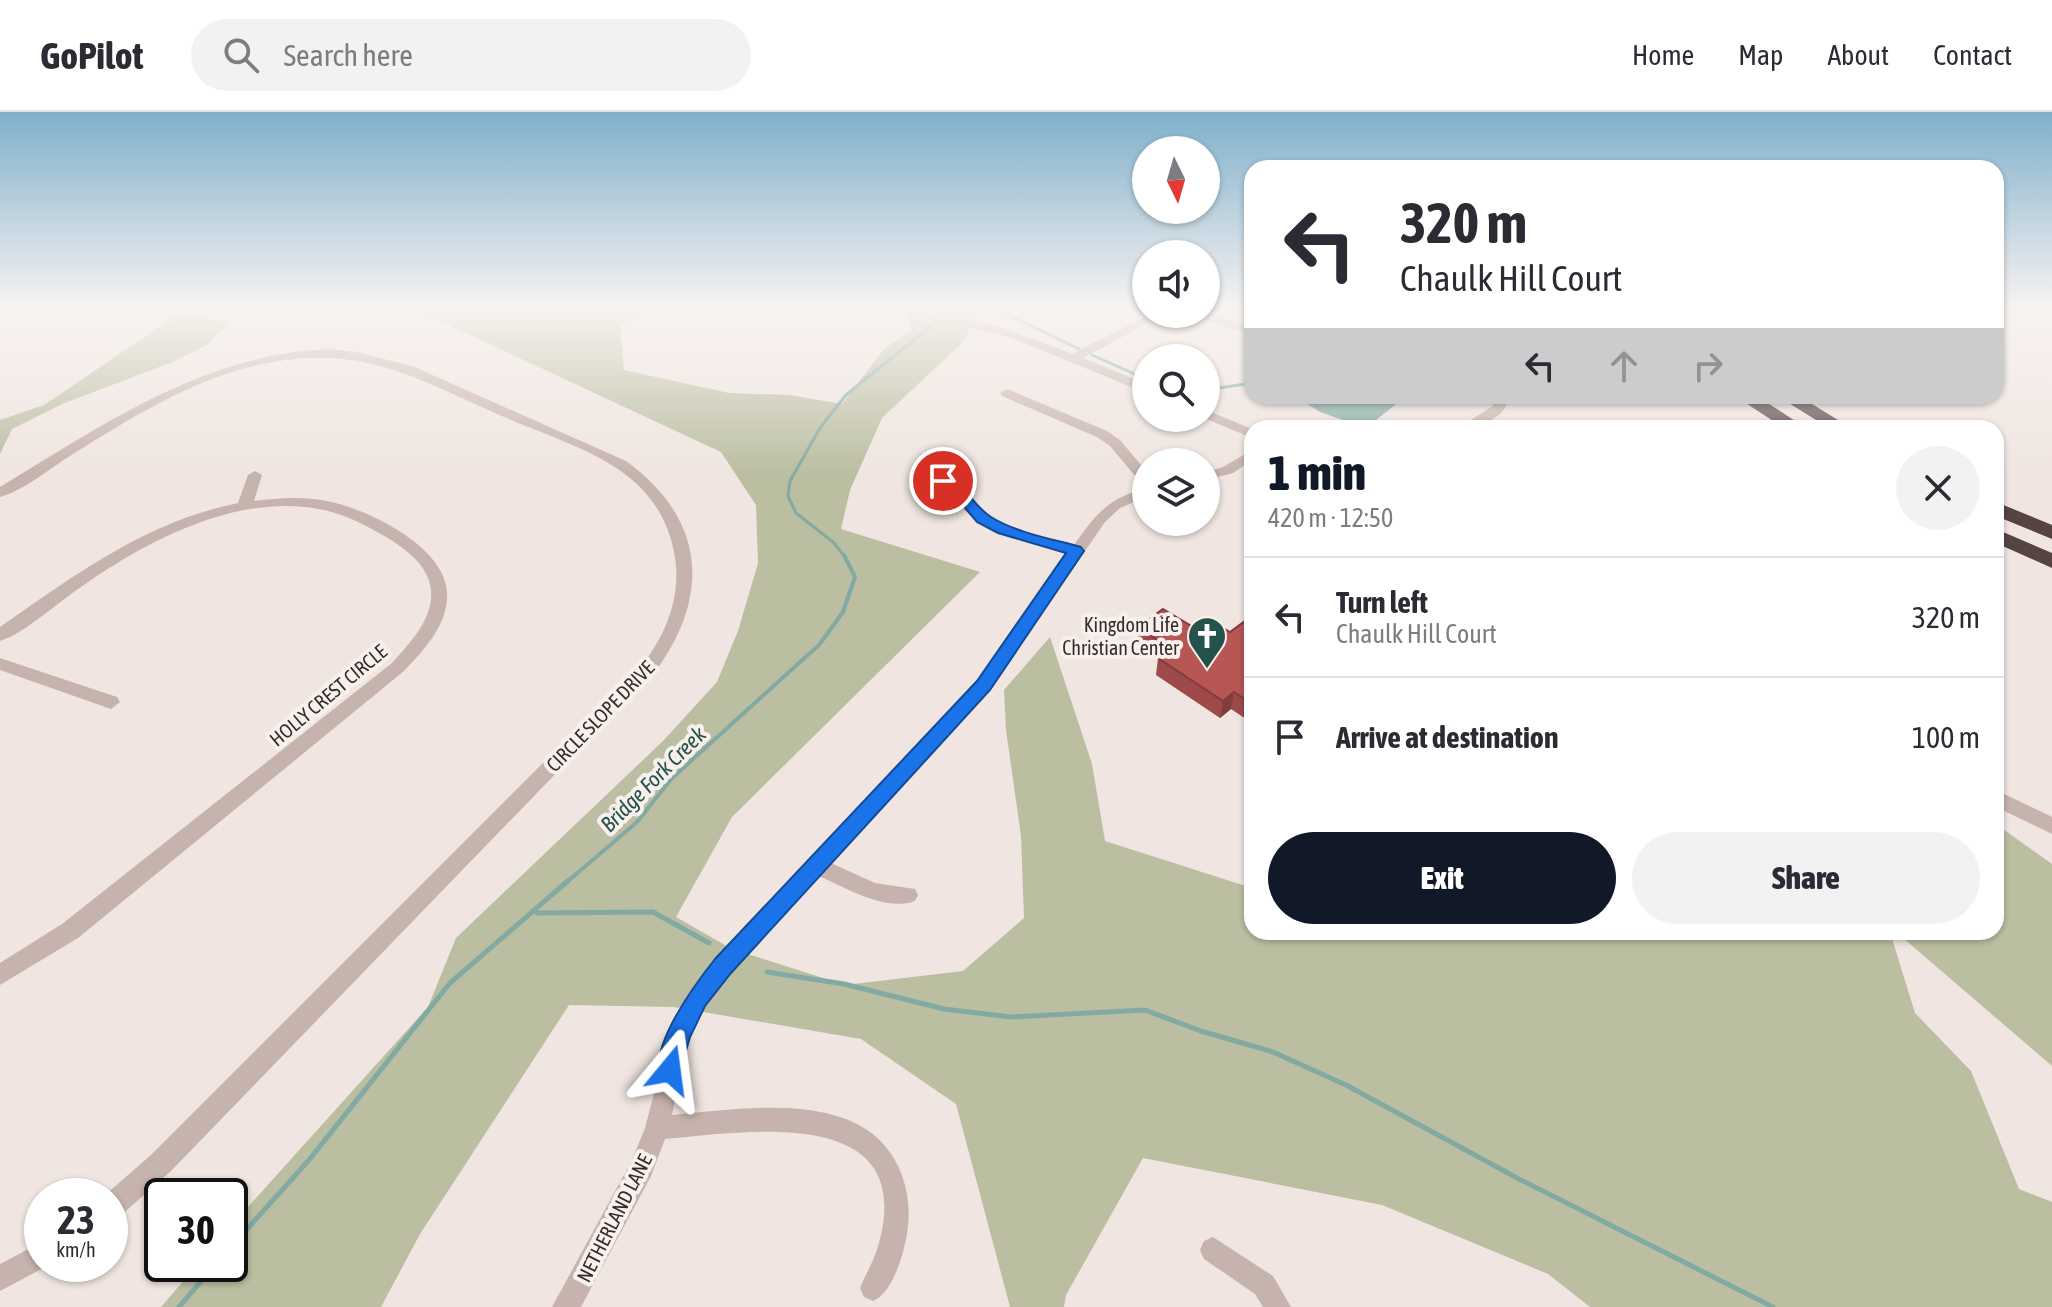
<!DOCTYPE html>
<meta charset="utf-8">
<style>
:root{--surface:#fff;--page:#f2f2f3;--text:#2b2b33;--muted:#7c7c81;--line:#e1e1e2;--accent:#111827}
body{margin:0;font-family:"Asap Condensed",sans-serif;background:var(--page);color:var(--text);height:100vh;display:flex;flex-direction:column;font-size:30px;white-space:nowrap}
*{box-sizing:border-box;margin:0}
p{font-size:26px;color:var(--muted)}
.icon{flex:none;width:44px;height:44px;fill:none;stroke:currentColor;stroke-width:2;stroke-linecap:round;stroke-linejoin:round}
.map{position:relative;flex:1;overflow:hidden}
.drawer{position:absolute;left:1244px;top:308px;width:760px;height:520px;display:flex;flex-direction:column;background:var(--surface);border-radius:24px;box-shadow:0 2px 6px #0004}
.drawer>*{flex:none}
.guide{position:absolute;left:1244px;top:48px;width:760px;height:244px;border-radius:24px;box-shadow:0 2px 6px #0004;background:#fff;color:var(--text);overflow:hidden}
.needle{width:52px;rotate:175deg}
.fabs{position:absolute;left:1132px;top:24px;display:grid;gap:16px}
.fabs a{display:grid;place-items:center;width:88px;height:88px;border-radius:50%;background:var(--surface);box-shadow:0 2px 6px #0004;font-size:40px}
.speed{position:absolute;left:24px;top:1066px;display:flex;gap:16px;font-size:40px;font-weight:700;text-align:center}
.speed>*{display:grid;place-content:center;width:104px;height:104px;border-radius:50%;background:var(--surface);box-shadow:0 2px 6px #0004;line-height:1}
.speed small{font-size:20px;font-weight:400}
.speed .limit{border:4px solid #111;border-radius:12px;background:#fff;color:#111}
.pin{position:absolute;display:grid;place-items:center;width:68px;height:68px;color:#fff;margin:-34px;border:4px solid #fff;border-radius:50%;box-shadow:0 2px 8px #0007}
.me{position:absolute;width:88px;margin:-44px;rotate:16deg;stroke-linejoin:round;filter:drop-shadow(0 0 6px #0008)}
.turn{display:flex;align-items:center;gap:28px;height:168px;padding:0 24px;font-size:36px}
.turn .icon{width:104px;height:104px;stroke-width:2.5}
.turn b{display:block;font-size:56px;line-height:68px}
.lanes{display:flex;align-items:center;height:76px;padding:0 24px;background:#0003;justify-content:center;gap:40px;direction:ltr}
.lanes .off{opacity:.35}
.round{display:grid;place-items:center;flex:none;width:84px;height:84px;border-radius:42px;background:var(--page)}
.headline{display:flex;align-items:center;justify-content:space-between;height:136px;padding:0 24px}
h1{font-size:48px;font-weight:800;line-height:60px;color:var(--accent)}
.cta{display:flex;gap:16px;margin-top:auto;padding:16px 24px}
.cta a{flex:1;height:92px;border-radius:48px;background:var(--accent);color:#fff;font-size:32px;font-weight:800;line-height:92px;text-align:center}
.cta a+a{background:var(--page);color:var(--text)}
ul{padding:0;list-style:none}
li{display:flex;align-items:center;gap:24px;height:120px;padding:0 24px;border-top:2px solid var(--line)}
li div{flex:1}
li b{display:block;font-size:30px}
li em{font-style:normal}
header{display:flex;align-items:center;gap:48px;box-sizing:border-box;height:112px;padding:0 40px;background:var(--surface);border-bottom:2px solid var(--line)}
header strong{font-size:38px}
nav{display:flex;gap:44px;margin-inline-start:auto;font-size:28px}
.search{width:560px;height:72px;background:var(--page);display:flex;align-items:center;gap:20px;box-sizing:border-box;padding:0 28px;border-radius:44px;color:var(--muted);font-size:30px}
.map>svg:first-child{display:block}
.green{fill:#bbbea1}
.water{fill:#82aaa2}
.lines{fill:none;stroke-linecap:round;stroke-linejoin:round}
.stream-far2{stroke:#82aaa2;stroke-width:3}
.stream-far1{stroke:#82aaa2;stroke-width:4}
.stream{stroke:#82aaa2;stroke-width:5}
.minor{fill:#c7b3ad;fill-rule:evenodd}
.highway{fill:#564443;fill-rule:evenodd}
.wall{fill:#9e4a4a}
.shaded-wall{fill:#813c3c}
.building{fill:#b85656;stroke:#813c3c;stroke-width:2}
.route{fill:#1a73e8;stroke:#114b97;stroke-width:2}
.labels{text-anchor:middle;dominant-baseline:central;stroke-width:8;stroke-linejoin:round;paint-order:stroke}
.poi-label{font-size:20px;fill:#362c2b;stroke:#f8f0ec;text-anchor:end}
.street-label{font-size:20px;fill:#362c2b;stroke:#f8f0ec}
.water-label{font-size:22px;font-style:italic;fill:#25534b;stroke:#f8f0ec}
</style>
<header>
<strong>GoPilot</strong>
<div class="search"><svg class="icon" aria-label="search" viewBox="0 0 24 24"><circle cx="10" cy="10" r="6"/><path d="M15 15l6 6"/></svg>Search here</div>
<nav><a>Home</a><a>Map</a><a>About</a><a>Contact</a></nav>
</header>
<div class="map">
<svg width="2052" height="1195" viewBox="0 0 2052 1195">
<rect width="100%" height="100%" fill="#f0e5e0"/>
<!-- green -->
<g class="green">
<polygon points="410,195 656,195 620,213 624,258 729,281 789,283 842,292 884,237 911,219 907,199 888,195 981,195 963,230 882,306 850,378 841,417 980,460 732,705 676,805 732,837 845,873 963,859 1024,806 1021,724 1006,618 1004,578 1050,525 1092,652 1105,729 1252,776 1252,820 1890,820 1915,901 1971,959 2019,1077 2052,1090 2052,1195 1590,1195 1548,1162 1382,1093 1143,1046 1066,1183 1064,1195 1010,1195 956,992 861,927 674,895 569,893 420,1122 381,1195 161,1195 198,1152 230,1152 230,1115 428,895 456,826 663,629 717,570 738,519 758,451 756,393 721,340"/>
<polygon points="180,201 229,210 207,233 170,251 62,292 12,317 0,342 0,308 44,293"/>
<polygon points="1996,712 2052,752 2052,954 1896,820 1996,820"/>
</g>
<!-- water -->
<polygon class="water" points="1295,284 1404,284 1405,285 1366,316 1320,300"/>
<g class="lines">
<!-- stream-far2 -->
<g class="stream-far2">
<polyline points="992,195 1079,237"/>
<polyline points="945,201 948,195"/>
<polyline points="1092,243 1146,267"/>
<polyline points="1206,278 1252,271"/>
<polyline points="845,445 833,430 796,401 788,384 790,369 820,316 846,283 937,209"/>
</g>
<!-- stream-far1 -->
<polyline class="stream-far1" points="567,770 637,710 672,666 819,533 843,500 855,465 844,443"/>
<!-- stream -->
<g class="stream">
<polyline points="537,801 653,800 709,831"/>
<polyline points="767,860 844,872 944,897 1011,905 1145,898 1201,919 1273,940 1346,973 1519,1067 1773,1195"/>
<polyline points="230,1136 309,1048 450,871 569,768"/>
<polyline points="179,1195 216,1152"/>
</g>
<!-- minor -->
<g class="minor">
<path d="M889 195C941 193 1023 222 1072 242L1150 202H1165L1083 246 1146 272V281L1014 227Z"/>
<polygon points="1206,199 1247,214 1249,217 1239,220 1201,205 1199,202 1206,202"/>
<path d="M329 237 356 240 412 254 626 349C703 405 712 479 658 556L170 1060 119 1105 110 1109V1084H104L152 1042 646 548C669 516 682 479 674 440 657 353 575 336 504 305 417 267 362 231 263 252 194 266 131 306 73 342 50 356 25 378 0 385V375C104 312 204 242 329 237Z"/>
<polygon points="1007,277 1107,319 1120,328 1146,359 1146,372 1141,371 1110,334 1097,325 1002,284 1000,281"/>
<path d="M1489 284H1503L1507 292C1500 309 1475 316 1458 316L1493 294Z"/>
<polygon points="1206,298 1252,317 1252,326 1204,306"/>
<polygon points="1252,338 1252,348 1233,361 1206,368 1206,360 1223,355"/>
<path d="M255 359 262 363 254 389C278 386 303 384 327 389 368 397 452 437 447 487 445 516 423 539 404 559L78 826 0 873V851L62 812 392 551C412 529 441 499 428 466 418 441 387 425 364 413 271 363 158 421 81 475 60 489 22 523 0 529V515C75 463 147 409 238 391L248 363Z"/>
<path d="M943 365C961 370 971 390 985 401 1010 420 1044 427 1074 433 1095 403 1108 386 1146 376V385L1120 396 1105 410 990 577 831 751 875 771 915 777 918 783 915 789C884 800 847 776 819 764 779 808 711 868 690 924 681 948 678 977 672 1003 743 997 863 975 899 1056 909 1079 911 1103 906 1127 902 1147 892 1181 873 1189L864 1185 860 1176C866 1161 875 1147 879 1131 917 991 745 1020 665 1027L651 1064 581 1195H552L632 1048 645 1016 671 916 689 880 715 847 978 569 1068 442 1024 430 990 417 974 407 938 372V366Z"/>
<polygon points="0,546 117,585 120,590 111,597 0,558"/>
<polygon points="1996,678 2052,705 2052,722 1996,695"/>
<polygon points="1213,1125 1273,1164 1291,1195 1263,1195 1255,1182 1204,1147 1200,1138 1204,1129"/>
<polygon points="42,1130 42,1152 51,1152 0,1179 0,1152"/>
</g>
<!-- highway -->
<g class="highway">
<polygon points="1735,284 1757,284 1806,316 1784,316"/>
<polygon points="1777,284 1799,284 1851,316 1829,316"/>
<polygon points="1996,390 2052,413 2052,427 1996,404"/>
<polygon points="1996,417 2052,441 2052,456 1996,431"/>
</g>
</g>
<!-- wall -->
<g class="wall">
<polygon points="1996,195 2031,195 1996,198"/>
<polygon points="1252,508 1252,611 1231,597 1220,606 1156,563 1158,546 1136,532 1138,515 1230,520"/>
</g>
<!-- shaded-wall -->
<polygon class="shaded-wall" points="1234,580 1231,597 1220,606 1223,589"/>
<!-- building -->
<polygon class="building" points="1163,497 1200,519 1212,510 1230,520 1249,506 1252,508 1252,592 1234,580 1223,589 1158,546 1171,537 1138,515"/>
<!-- sky -->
<linearGradient id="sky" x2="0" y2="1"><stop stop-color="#7fb0cc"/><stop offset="0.54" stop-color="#f8f3f1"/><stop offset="1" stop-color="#f8f3f1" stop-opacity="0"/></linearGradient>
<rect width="2052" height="362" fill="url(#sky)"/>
<!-- route -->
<path class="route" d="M943 364C965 371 973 394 991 405 1017 421 1052 427 1081 435L1084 439 990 578 731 861 705 894 690 925 678 966 670 970 661 966C648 935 696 871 715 847L977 569 1066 441 998 421 977 410 956 385 936 369Z"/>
<!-- icons -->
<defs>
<symbol id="church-pin" viewBox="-11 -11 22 30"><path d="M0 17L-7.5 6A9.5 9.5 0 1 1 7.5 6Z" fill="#25534b" stroke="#f8f0ec"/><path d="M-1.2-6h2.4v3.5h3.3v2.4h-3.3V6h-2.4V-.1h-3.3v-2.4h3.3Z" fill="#fff"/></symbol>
</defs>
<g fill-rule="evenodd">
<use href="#church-pin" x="1185" y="502" width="44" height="60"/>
</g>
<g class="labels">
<!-- poi labels -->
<g class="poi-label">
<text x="1179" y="512">Kingdom Life<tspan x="1179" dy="23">Christian Center</tspan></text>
</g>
<!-- street labels -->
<g class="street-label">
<text transform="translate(328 583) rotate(-40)">HOLLY CREST CIRCLE</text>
<text transform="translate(600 604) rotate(-46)">CIRCLE SLOPE DRIVE</text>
<text transform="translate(614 1106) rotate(-63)">NETHERLAND LANE</text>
</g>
<!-- water labels -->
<g class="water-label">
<text transform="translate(653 667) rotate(-45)">Bridge Fork Creek</text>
</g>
</g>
</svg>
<div class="fabs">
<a><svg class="needle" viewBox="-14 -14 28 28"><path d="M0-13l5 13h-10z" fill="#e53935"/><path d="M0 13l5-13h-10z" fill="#7c7c81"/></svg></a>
<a><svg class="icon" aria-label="sound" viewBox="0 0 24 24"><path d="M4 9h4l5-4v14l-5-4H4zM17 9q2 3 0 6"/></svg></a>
<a><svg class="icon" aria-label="search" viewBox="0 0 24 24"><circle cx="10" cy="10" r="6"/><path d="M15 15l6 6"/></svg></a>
<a><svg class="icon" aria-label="layers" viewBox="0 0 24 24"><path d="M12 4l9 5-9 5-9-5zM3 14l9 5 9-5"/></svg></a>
</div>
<div class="speed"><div>23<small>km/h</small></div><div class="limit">30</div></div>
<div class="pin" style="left:943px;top:369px;background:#d93025"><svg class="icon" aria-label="arrive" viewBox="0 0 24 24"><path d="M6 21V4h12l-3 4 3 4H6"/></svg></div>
<svg class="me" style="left:670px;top:958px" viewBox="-20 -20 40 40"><path d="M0-17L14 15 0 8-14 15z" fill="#1a73e8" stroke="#fff" stroke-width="4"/></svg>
<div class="guide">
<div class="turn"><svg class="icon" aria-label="left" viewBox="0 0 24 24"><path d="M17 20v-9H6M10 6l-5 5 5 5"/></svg><div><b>320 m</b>Chaulk Hill Court</div></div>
<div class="lanes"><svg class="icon" aria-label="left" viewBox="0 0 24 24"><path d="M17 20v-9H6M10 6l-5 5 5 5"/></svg><svg class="icon off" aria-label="ahead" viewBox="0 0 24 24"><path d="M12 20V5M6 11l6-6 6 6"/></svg><svg class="icon off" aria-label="right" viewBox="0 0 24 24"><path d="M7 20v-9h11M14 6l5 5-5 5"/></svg></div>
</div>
<section class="drawer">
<div class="headline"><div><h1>1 min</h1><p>420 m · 12:50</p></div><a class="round"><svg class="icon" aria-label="close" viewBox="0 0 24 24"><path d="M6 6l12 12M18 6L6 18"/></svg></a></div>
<ul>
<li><svg class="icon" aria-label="left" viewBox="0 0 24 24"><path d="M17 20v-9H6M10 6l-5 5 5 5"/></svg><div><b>Turn left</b><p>Chaulk Hill Court</p></div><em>320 m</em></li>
<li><svg class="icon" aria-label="arrive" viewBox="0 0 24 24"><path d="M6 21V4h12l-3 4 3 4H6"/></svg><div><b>Arrive at destination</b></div><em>100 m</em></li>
</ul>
<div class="cta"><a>Exit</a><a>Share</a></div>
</section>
</div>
